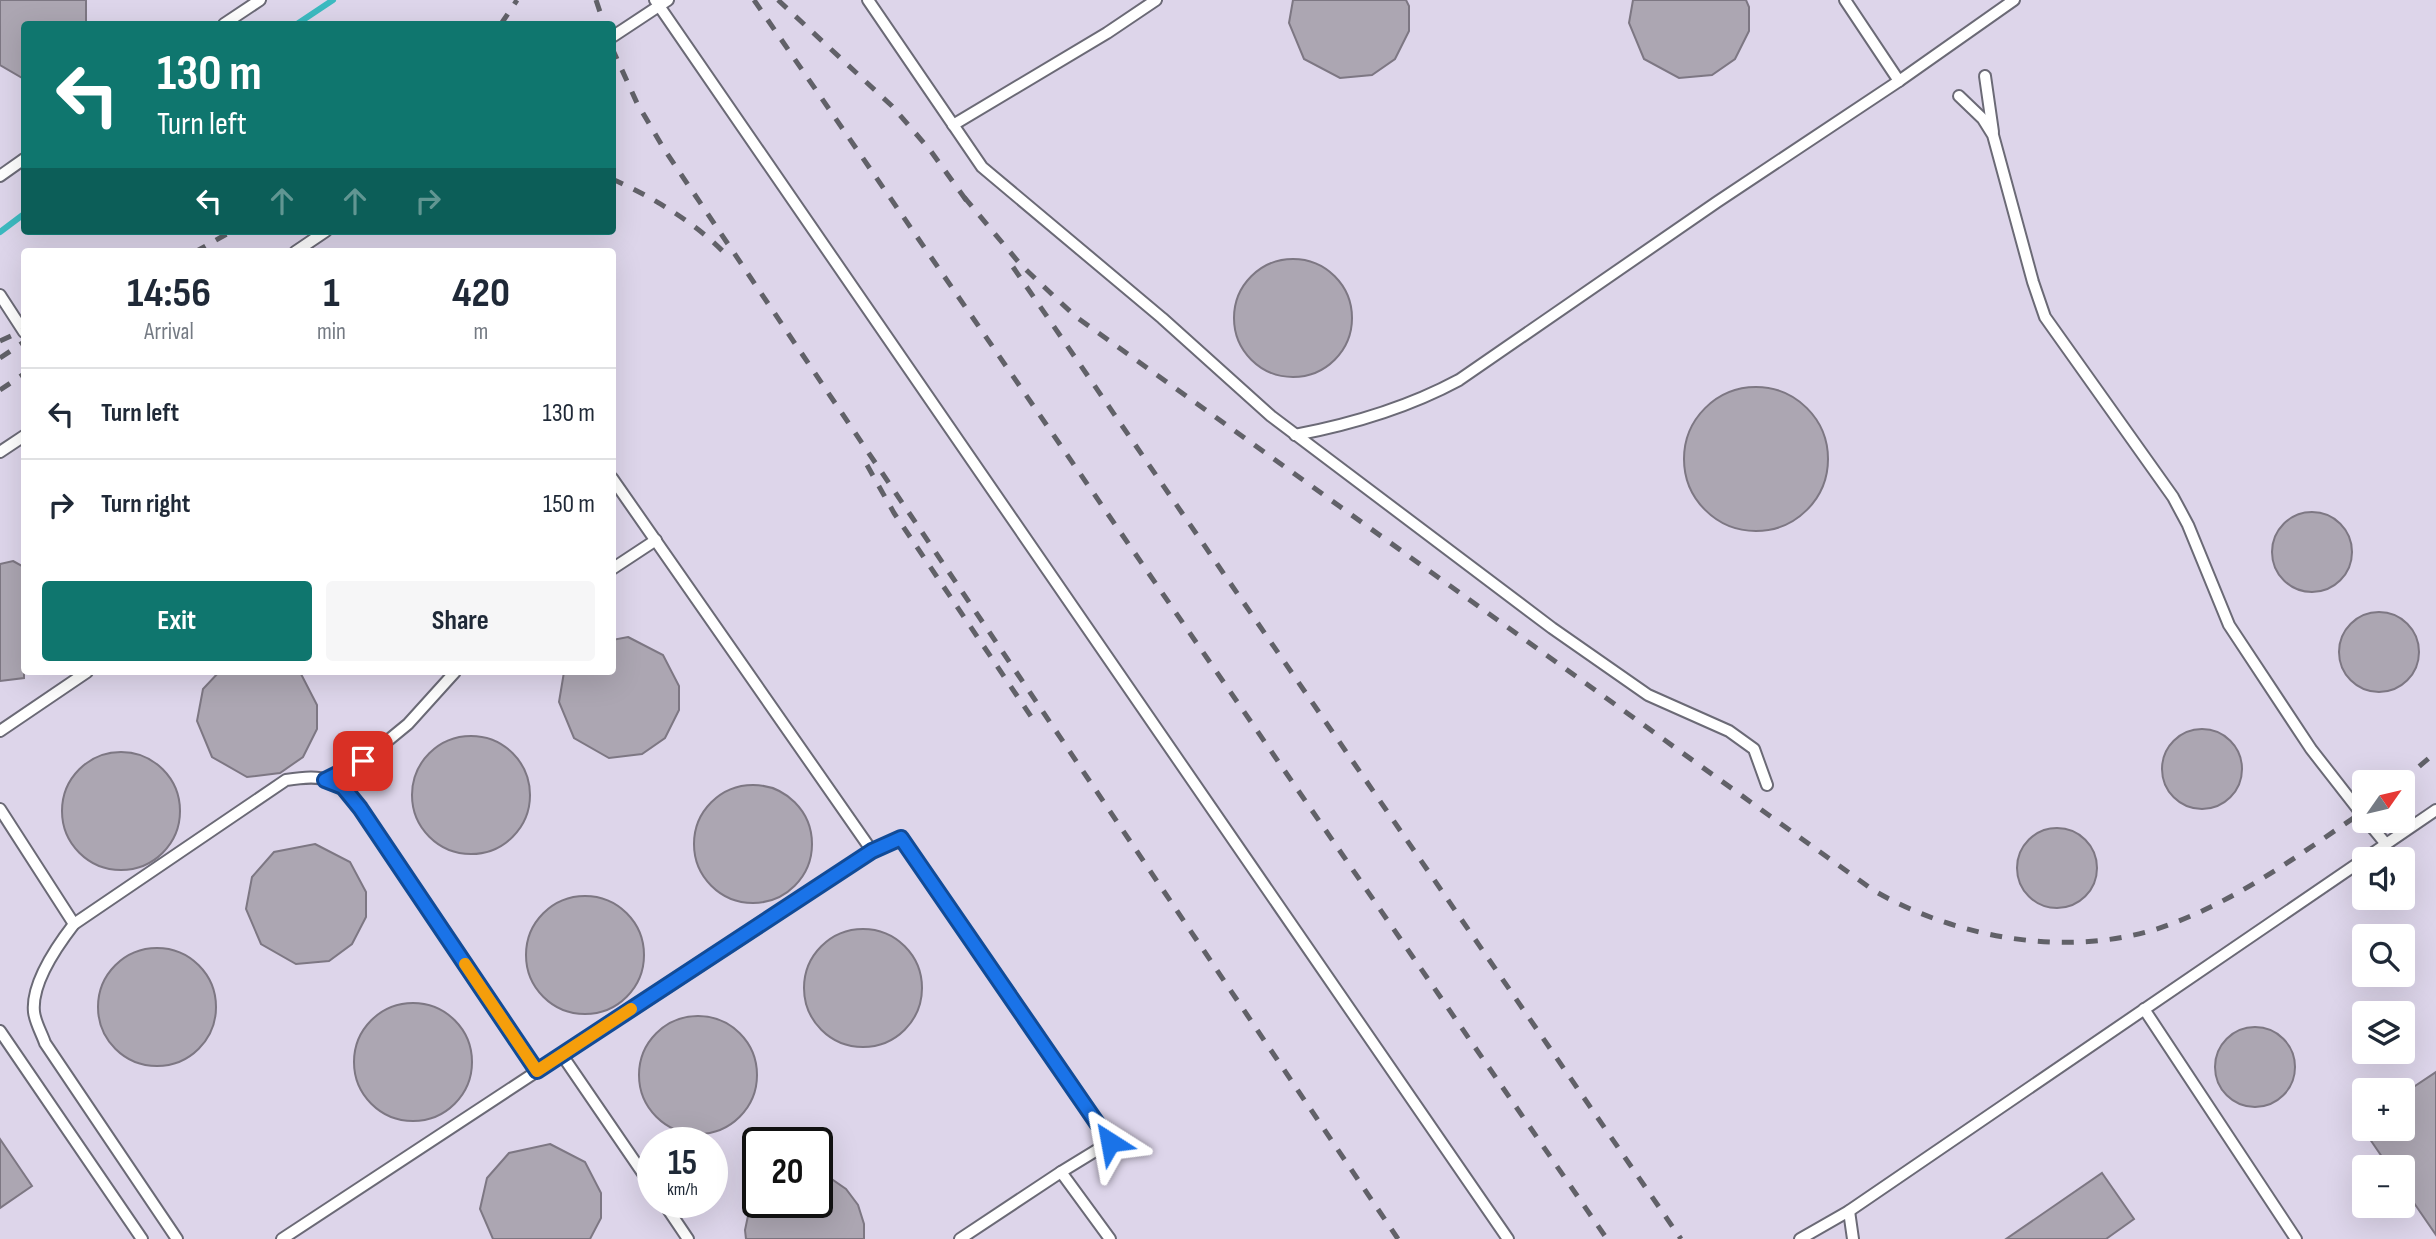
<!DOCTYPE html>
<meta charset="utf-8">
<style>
:root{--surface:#fff;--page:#f6f6f7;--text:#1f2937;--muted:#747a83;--line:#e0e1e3;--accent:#0f766e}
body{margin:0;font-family:"Sofia Sans Condensed",sans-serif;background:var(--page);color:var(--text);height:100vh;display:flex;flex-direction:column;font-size:26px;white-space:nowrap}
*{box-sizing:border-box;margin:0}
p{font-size:23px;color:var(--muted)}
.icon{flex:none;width:38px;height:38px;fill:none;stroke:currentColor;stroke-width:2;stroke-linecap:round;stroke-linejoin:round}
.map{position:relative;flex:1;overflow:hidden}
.sheet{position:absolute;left:21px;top:248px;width:595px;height:427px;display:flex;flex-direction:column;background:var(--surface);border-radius:7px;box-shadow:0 7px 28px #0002}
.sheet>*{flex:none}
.hud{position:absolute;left:21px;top:21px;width:595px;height:214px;border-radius:7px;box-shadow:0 7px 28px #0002;background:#0f766e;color:#fff;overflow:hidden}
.needle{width:46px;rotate:56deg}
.tools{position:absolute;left:2352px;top:770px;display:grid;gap:14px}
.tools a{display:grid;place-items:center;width:63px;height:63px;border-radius:7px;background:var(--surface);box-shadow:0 7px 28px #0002;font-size:35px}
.speed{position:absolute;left:637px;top:1127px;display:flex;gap:14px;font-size:35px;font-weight:700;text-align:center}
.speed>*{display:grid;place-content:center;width:91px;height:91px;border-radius:50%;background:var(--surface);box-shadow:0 7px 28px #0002;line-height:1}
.speed small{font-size:18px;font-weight:400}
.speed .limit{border:4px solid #111;border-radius:10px;background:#fff;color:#111}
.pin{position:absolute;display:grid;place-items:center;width:60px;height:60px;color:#fff;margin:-30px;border-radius:14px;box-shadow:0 4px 10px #0006}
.me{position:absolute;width:77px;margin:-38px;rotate:326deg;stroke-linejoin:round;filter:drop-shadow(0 0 5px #0008)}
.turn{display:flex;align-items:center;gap:24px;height:147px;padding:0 21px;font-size:32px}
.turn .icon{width:91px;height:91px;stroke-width:2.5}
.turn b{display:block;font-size:49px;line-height:60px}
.lanes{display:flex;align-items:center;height:66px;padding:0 21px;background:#0003;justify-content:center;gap:35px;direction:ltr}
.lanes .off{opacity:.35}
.eta{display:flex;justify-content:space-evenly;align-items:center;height:119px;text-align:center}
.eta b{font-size:42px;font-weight:700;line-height:49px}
.primary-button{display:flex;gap:14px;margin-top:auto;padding:14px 21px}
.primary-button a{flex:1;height:80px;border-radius:7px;background:var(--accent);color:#fff;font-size:28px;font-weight:700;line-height:80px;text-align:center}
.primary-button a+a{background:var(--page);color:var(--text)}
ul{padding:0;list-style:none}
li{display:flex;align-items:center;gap:21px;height:91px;padding:0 21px;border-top:2px solid var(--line)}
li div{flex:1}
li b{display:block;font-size:26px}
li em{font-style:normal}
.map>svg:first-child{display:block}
.industrial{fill:#ddd5ea;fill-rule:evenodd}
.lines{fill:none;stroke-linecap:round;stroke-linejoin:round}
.stream{stroke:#3cbac0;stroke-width:6}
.building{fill:#aca6b2;stroke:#7d7783;stroke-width:2}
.lane-casing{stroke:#6b6a76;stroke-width:14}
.lane{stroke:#fff;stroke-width:10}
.rail{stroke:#616168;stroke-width:5;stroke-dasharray:12 12;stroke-linecap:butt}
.route-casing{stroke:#114b97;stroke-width:18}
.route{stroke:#1a73e8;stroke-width:12}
.slow{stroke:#f59e0b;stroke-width:12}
</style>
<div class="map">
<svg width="2436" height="1239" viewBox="0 0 2436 1239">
<rect width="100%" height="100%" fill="#e2e1ef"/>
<!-- industrial -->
<path class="industrial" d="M0 0H2436V1239H0ZM24 24H612V231H24ZM24 252H612V672H24ZM2364 782H2403V821H2364ZM2364 859H2403V898H2364ZM2364 936H2403V975H2364ZM2364 1013H2403V1052H2364ZM2364 1090H2403V1129H2364ZM653 1143H712V1202H653ZM758 1143H817V1202H758ZM2364 1167H2403V1206H2364Z"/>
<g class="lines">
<!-- stream -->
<g class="stream">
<polyline points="297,24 333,0"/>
<polyline points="0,232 24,214"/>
</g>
</g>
<!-- building -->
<g class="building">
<polygon points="0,0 86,0 86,24 24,24 24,79 0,65"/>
<polygon points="1293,0 1406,0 1409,6 1409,31 1395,59 1372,75 1340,78 1304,59 1289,23"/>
<polygon points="1633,0 1746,0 1749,7 1749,31 1735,59 1712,75 1679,78 1644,59 1629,23"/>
<circle cx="1293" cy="318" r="59"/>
<circle cx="1756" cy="459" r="72"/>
<circle cx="2312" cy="552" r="40"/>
<polygon points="13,561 24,567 24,678 0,681 0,564"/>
<circle cx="2379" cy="652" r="40"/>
<polygon points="628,637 663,655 679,686 679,710 665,738 642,754 609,758 574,738 559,702 564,672 612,672 612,640"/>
<polygon points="219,672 300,672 317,705 317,729 303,757 280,773 247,777 212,757 197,721 203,689"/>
<circle cx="2202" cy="769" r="40"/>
<circle cx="471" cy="795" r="59"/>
<circle cx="121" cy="811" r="59"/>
<circle cx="753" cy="844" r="59"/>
<circle cx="2057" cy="868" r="40"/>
<polygon points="315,844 350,862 366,892 366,917 352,944 329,961 296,964 261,944 246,909 252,877 274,852"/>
<circle cx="585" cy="955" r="59"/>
<circle cx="863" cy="988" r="59"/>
<circle cx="157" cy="1007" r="59"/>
<circle cx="413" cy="1062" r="59"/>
<circle cx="698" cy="1075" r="59"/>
<circle cx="2255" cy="1067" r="40"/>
<polygon points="2436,1072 2436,1235 2403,1187 2403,1167 2389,1167 2363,1129 2403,1129 2403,1094"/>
<polygon points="0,1139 32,1186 0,1208"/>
<polygon points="550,1144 585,1162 601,1193 601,1218 590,1239 493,1239 480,1209 487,1178 509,1153"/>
<polygon points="2102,1173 2134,1219 2106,1239 2006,1239"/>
<polygon points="817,1174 830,1178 846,1189 858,1205 864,1224 864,1239 746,1239 745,1230 749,1211 754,1202 817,1202"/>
</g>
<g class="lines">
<defs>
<g id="lane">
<polyline points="655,0 1508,1239"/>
<polyline points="868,0 982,167 1162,318 1271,416 1552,628 1648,695 1729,731 1754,749 1767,785"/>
<polyline points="1845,0 1899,81 2014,0"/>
<polyline points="224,24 260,0"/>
<polyline points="612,37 668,0"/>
<polyline points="1985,76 1993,132"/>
<polyline points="1959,96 1983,119 1993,135 2033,282 2045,317 2173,497 2188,525 2229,625 2311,749 2364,817"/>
<polyline points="953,125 1107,33 1156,0"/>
<polyline points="0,176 24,159"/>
<polyline points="295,252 326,231"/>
<polyline points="0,295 24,332"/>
<path d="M1295 435C1353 424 1407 408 1459 380L1717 202 1899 81"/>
<polyline points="0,452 24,436"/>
<polyline points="612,478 872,851 901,838 1110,1142 1061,1172 1110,1239"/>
<polyline points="612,569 656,540"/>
<polyline points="0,731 87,672"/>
<polyline points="325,780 363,761 408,724 455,672"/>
<polyline points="0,809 74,924"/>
<polyline points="2367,821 2386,844"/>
<polyline points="2144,1009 2296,1239"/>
<polyline points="0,1031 142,1239"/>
<polyline points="562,1055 653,1188"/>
<polyline points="663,1202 688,1239"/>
<polyline points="1849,1211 1853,1239"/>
<path d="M177 1239 45 1043C42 1034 35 1022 34 1012 31 983 57 946 74 924L286 780C325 774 335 777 360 808L537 1071"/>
<polyline points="282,1239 872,851"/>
<polyline points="960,1239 1061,1172"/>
<polyline points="1800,1239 1849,1211 2436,810"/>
</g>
</defs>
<!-- lane casing -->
<use href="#lane" class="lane-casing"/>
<!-- lane -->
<use href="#lane" class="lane"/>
<!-- rail -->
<g class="rail">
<polyline points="596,0 604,24"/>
<polyline points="754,0 1607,1239"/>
<polyline points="778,0 892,106 930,150 969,204"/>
<polyline points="501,24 517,0"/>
<polyline points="612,48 637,103 664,149 1398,1239"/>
<path d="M612 179C653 197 701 226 730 259"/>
<path d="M964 197 1021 265 1075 316 1873 890C1959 940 2076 960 2171 924 2241 898 2303 852 2364 811"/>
<polyline points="195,252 232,231"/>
<polyline points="1013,267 1681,1239"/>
<polyline points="0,341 24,330"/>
<polyline points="0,358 24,342"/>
<polyline points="0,390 24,374"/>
<polyline points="867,465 894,513 1032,718"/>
<polyline points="2401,782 2436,752"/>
</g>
</g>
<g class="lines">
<defs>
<polyline id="route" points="363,761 325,780 343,787 360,808 537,1071 872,851 901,838 1110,1142"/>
</defs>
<!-- route casing -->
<use href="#route" class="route-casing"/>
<!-- route -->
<use href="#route" class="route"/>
<!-- slow -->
<polyline class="slow" points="465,964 537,1071 631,1009"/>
</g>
</svg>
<div class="tools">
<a><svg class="needle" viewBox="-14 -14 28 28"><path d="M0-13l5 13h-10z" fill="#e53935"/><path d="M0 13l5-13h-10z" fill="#747a83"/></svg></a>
<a><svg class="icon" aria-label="sound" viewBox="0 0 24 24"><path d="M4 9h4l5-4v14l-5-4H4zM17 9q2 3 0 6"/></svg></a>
<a><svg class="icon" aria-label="search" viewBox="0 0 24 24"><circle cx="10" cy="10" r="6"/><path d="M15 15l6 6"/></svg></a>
<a><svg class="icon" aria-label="layers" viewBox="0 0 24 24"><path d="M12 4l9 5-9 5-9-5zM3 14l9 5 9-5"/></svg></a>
<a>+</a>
<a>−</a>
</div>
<div class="speed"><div>15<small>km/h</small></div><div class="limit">20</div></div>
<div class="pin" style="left:363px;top:761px;background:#d93025"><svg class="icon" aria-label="arrive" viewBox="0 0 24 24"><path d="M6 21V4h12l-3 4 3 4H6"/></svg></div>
<svg class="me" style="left:1110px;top:1142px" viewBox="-20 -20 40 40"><path d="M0-17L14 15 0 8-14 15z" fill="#1a73e8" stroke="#fff" stroke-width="4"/></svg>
<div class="hud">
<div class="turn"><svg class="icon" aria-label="left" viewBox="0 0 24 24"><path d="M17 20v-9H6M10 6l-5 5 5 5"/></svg><div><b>130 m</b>Turn left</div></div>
<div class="lanes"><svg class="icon" aria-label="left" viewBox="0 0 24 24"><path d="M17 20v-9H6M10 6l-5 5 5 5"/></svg><svg class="icon off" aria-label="ahead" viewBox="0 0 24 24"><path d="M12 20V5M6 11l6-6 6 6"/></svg><svg class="icon off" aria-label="ahead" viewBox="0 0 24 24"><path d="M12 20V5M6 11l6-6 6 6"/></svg><svg class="icon off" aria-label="right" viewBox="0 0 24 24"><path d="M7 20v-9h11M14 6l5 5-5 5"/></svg></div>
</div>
<section class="sheet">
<div class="eta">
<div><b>14:56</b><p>Arrival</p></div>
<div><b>1</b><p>min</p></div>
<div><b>420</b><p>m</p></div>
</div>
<ul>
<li><svg class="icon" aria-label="left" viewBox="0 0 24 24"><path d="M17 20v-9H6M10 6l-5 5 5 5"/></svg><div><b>Turn left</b></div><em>130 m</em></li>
<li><svg class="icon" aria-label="right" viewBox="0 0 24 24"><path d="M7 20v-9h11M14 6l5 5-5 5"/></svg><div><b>Turn right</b></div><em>150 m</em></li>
</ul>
<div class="primary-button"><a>Exit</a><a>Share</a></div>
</section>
</div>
